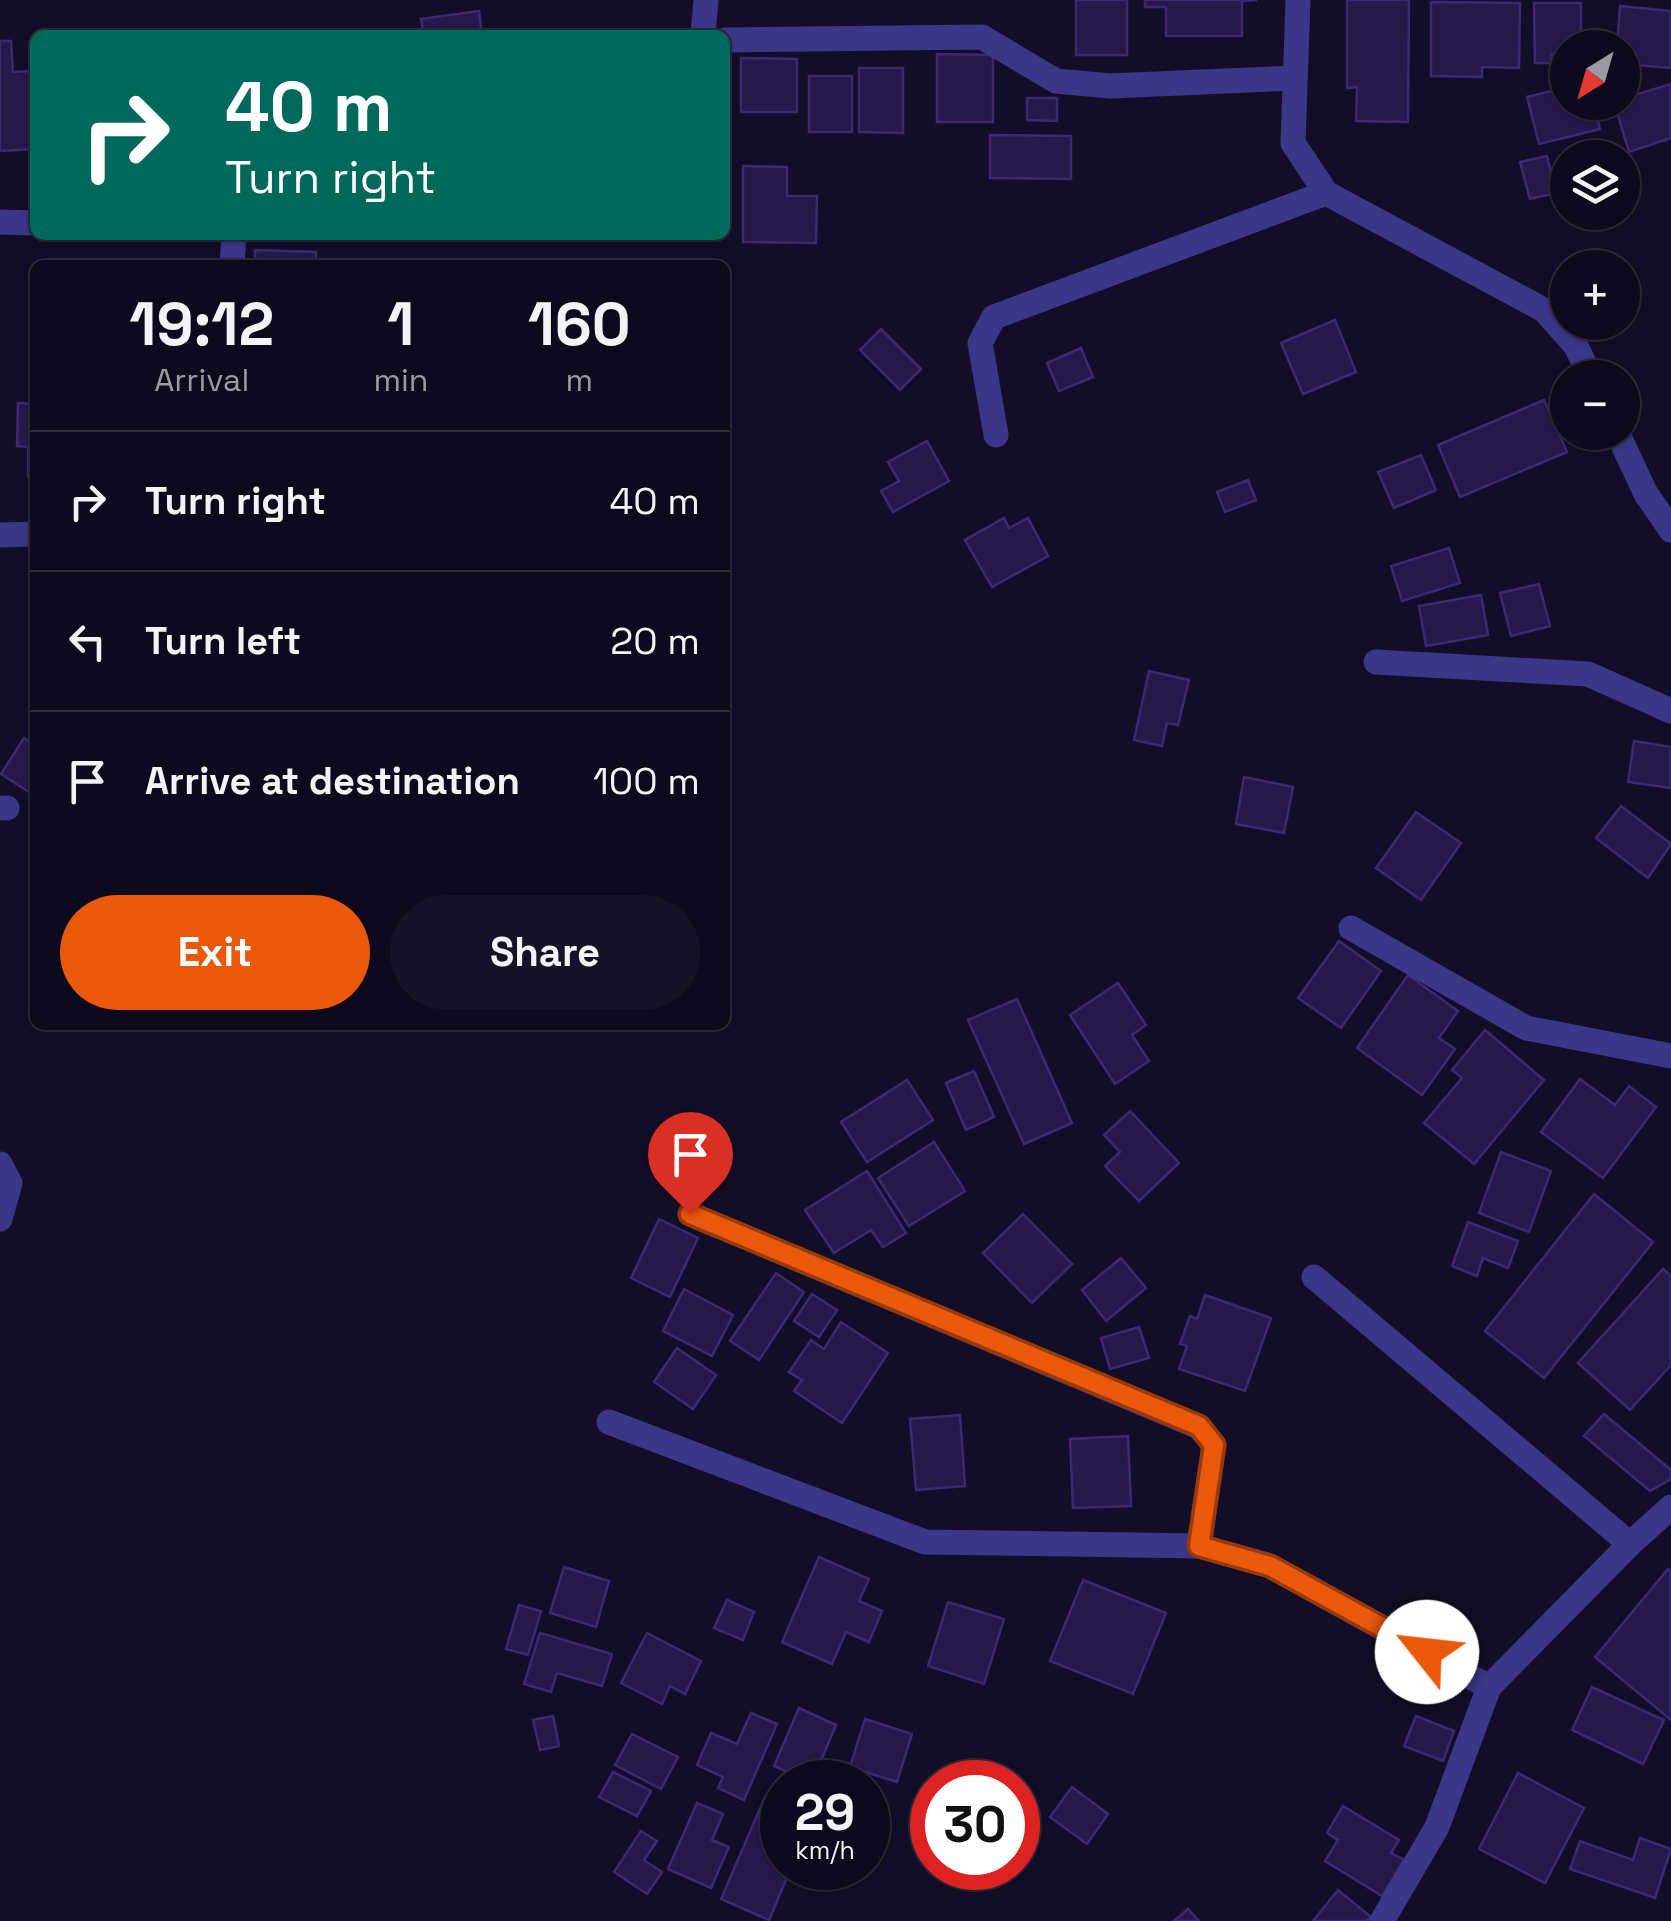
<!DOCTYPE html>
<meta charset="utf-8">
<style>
:root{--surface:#0e0a1d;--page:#171326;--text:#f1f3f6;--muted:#9b9aa4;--line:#2e2b3b;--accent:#ea580c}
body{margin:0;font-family:"Space Grotesk",sans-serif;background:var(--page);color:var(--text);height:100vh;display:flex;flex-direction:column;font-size:38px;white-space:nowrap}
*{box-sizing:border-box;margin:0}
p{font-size:32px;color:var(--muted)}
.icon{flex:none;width:55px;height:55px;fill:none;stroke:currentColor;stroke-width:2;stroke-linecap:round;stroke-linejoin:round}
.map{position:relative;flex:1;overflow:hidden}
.side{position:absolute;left:30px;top:260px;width:700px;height:770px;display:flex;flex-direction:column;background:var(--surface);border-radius:15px;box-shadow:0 2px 8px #0004,0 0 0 2px var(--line)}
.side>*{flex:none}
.top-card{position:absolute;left:30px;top:30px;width:700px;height:210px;border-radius:15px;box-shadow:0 2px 8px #0004,0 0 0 2px var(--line);background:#00695c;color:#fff;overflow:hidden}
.needle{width:65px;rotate:217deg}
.buttons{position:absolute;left:1550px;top:30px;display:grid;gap:20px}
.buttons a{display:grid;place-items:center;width:90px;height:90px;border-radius:50%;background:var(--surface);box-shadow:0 2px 8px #0004,0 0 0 2px var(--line);font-size:50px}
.speed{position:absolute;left:760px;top:1760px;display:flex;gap:20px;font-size:50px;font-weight:700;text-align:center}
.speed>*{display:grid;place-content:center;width:130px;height:130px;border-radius:50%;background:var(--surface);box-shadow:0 2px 8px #0004,0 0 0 2px var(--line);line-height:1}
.speed small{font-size:25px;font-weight:400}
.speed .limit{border:15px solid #d22;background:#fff;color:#111}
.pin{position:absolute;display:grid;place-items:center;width:85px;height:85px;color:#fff;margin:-102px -42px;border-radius:50% 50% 50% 0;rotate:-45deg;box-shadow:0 0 10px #0007}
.pin .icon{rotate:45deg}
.me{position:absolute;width:110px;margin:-55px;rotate:299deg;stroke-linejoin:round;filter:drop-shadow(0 0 8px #0008)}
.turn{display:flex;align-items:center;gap:35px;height:210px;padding:0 30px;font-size:45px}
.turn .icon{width:130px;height:130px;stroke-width:2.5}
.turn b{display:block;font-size:70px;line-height:85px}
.eta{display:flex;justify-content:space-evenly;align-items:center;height:170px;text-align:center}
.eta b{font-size:60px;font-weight:700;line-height:70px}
.button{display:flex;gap:20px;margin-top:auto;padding:20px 30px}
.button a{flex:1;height:115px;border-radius:60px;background:var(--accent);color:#fff;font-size:40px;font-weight:700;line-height:115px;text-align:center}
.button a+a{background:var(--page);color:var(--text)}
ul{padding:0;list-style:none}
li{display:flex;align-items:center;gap:30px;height:140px;padding:0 30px;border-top:2px solid var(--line)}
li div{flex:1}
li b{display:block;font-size:38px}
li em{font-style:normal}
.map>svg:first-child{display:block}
.building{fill:#241949;stroke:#3b2976;stroke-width:2.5}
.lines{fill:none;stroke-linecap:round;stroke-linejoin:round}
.minor{stroke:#3c3688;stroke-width:25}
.route-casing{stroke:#983908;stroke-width:25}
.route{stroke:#ea580c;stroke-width:18}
</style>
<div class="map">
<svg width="1671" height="1921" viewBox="0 0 1671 1921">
<rect width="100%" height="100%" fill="#130e27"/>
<!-- building -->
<g class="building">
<rect x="1076" y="0" width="51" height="55"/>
<polygon points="1145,0 1257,0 1242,1 1242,36 1166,36 1166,7 1145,7"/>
<polygon points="1347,0 1409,0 1408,122 1356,121 1357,87 1347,88"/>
<polygon points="1431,2 1520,3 1519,68 1482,67 1482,77 1431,76"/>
<polygon points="1534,3 1581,3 1581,48 1568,48 1568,53 1551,54 1551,63 1535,63"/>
<polygon points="1620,6 1671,11 1671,68 1622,64 1622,48 1617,48"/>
<polygon points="479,11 482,35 424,35 421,19"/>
<polygon points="0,41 11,41 13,72 32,71 35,149 0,151"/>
<polygon points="937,54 993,55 993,122 937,122"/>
<polygon points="741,58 797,59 797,112 741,112"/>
<polygon points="859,68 903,68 903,133 859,132"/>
<rect x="809" y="76" width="43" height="56"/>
<polygon points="1671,84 1671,138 1629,152 1614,102 1622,102 1622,99"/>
<polygon points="1568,87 1568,102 1593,102 1600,129 1539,144 1527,97"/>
<polygon points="1027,98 1057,98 1057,121 1027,120"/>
<polygon points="990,135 1071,136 1071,179 990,178"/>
<polygon points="1547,156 1556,193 1530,199 1520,162"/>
<polygon points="743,166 787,167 787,196 817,196 816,243 743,242"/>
<polygon points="265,235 306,235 306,241 265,240"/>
<polygon points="255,250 316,252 316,265 255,265"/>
<polygon points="88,260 130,261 130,265 88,265"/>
<polygon points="1335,320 1356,372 1303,394 1281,343"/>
<polygon points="881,329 921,369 900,390 860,350"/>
<polygon points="1081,348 1093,377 1059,391 1047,363"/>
<polygon points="1544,400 1567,452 1460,497 1438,445"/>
<polygon points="18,403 35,404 35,476 28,476 28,447 17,446"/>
<polygon points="927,441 949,481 893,512 881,491 899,481 888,462"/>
<polygon points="1421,455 1436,490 1394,508 1378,472"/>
<polygon points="1248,480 1256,500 1225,512 1217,492"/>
<polygon points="1004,518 1009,528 1028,518 1048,556 992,587 965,540"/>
<polygon points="1449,548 1460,583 1402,601 1391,566"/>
<polygon points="1539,584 1550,626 1511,636 1500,593"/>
<polygon points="1481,595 1488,635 1426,646 1419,606"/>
<polygon points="1149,671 1189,680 1178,725 1167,723 1162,746 1134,740"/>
<polygon points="24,738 35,745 35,796 1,774"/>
<polygon points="1634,741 1671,747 1671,788 1628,782"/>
<polygon points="1244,777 1293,787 1284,833 1236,824"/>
<polygon points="1621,806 1671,844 1648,878 1596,838"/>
<polygon points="1416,812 1461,843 1421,900 1376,868"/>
<polygon points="1339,941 1381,971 1341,1028 1298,998"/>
<polygon points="1408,975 1458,1011 1439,1038 1455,1049 1422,1095 1357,1048"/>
<polygon points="1118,983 1146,1025 1132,1035 1149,1061 1115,1084 1070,1015"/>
<polygon points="1017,999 1072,1123 1024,1144 968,1020"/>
<polygon points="1485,1030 1544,1080 1474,1164 1424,1123 1462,1078 1452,1070"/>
<polygon points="974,1071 994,1117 966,1130 946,1083"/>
<polygon points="1580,1079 1615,1105 1629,1086 1656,1107 1603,1178 1541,1132"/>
<polygon points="907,1080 933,1120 867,1162 841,1122"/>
<polygon points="1130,1111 1179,1163 1139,1201 1105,1166 1120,1152 1104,1135"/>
<polygon points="934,1142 965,1191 909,1226 878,1178"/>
<polygon points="1501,1152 1551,1171 1529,1232 1479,1213"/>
<polygon points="867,1171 906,1233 883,1247 871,1230 834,1253 805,1210"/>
<polygon points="1594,1194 1653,1242 1544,1378 1485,1331"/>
<polygon points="1023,1214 1072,1264 1032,1303 983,1253"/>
<polygon points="659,1219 698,1238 670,1297 631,1278"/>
<polygon points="1468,1222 1518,1241 1508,1268 1483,1258 1477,1276 1452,1266"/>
<polygon points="1121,1258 1146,1288 1106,1321 1082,1290"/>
<polygon points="1663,1269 1671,1276 1671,1365 1630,1410 1578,1363"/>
<polygon points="776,1273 804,1292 759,1360 730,1341"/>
<polygon points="684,1289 733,1315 712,1356 663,1331"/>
<polygon points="812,1294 837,1310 819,1337 794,1321"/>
<polygon points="1205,1295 1271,1318 1245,1391 1179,1369 1187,1346 1180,1344 1190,1316 1197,1319"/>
<polygon points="841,1322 888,1353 842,1423 794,1391 802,1380 789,1372 811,1340 824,1349"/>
<polygon points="1139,1327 1149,1358 1110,1369 1101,1338"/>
<polygon points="677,1348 716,1375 693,1409 654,1382"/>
<polygon points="1604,1414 1671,1470 1671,1479 1650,1491 1584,1436"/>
<polygon points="960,1415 965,1486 916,1490 910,1419"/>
<polygon points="1128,1436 1131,1506 1073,1508 1070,1439"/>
<polygon points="819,1557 869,1579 859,1601 882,1611 869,1642 846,1632 832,1664 782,1642"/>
<polygon points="564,1567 609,1581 596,1627 550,1613"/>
<polygon points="1668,1569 1671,1571 1671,1720 1595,1657"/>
<polygon points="1083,1580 1166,1613 1133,1694 1050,1661"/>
<polygon points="727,1600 754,1612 743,1640 714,1628"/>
<polygon points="948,1602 1004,1619 984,1684 928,1666"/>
<polygon points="519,1605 541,1611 528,1655 506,1649"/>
<polygon points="540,1633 612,1654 602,1686 557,1673 551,1692 524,1684"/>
<polygon points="647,1633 701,1661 685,1694 670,1686 662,1704 621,1683"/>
<polygon points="1592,1687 1664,1720 1643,1764 1572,1730"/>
<polygon points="799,1708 836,1725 812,1782 774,1766"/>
<polygon points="751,1713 777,1724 744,1800 718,1788 723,1777 697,1765 711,1733 737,1744"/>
<polygon points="553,1716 559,1746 540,1750 533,1720"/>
<polygon points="1416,1716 1454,1731 1443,1761 1404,1746"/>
<polygon points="865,1719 912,1734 897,1782 850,1767"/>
<polygon points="632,1734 678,1757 661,1789 615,1765"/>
<polygon points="969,1765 998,1782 958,1782"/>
<polygon points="613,1772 651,1791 637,1816 599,1797"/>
<polygon points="1518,1773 1584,1808 1545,1883 1479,1849"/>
<polygon points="1072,1787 1108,1814 1087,1844 1050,1817"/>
<polygon points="765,1797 782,1804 782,1868 791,1868 769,1920 721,1899"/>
<polygon points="697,1803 723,1814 712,1840 729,1847 711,1888 668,1869"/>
<polygon points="1343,1806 1399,1840 1391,1853 1404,1860 1382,1896 1325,1861 1338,1840 1327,1833"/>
<polygon points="641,1831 657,1841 644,1860 662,1872 647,1894 614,1872"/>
<polygon points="1640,1838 1671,1849 1655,1898 1570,1869 1580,1841 1633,1860"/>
<polygon points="1338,1890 1371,1917 1367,1921 1313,1921"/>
<polygon points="1188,1909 1199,1921 1174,1921"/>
</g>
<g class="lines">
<!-- minor -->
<g class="minor">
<polyline points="1298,0 1293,143 1326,193 1544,310 1576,346 1591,378"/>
<polyline points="703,35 706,0"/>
<polyline points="725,40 982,37 1056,81 1110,86 1295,78"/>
<polyline points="0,222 35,223"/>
<polyline points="232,265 234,235"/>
<polyline points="1617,432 1646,494 1671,530"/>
<polyline points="996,435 980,343 994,317 1326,193"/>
<polyline points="0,535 35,534"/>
<polyline points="1376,662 1588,674 1671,711"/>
<polyline points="0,808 7,808"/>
<polyline points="1351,928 1526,1028 1671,1056"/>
<polyline points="0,1164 10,1183 0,1219"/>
<polyline points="690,1214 1199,1427 1214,1445 1199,1546"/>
<polyline points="1314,1277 1630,1544"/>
<polyline points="609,1422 925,1542 1199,1546 1270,1566 1489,1687"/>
<polyline points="1382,1921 1437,1827 1489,1687 1630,1544 1671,1507"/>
</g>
</g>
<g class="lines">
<defs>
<polyline id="route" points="690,1214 1199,1426 1214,1445 1199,1546 1270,1566 1427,1652"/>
</defs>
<!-- route casing -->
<use href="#route" class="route-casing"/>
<!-- route -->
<use href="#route" class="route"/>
</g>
</svg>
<div class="buttons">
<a><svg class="needle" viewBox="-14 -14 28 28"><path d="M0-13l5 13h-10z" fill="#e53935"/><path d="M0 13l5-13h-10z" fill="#9b9aa4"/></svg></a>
<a><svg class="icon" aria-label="layers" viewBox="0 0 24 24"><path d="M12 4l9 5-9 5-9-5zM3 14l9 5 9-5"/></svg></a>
<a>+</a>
<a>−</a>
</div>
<div class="speed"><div>29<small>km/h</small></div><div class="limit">30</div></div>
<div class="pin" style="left:690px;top:1214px;background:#d93025"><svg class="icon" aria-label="arrive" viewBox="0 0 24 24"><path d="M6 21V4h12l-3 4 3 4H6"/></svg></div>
<svg class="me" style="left:1427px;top:1652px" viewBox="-20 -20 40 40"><circle r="19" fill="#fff"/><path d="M0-13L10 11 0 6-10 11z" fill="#ea580c"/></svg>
<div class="top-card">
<div class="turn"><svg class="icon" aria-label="right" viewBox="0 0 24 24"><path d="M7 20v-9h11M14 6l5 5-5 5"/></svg><div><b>40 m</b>Turn right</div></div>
</div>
<section class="side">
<div class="eta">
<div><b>19:12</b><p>Arrival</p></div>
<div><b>1</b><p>min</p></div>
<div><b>160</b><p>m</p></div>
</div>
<ul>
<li><svg class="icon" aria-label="right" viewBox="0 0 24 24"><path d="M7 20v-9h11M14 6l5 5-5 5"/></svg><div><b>Turn right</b></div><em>40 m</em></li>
<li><svg class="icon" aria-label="left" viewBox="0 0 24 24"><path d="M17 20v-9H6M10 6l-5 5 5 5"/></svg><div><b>Turn left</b></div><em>20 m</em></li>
<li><svg class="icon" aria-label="arrive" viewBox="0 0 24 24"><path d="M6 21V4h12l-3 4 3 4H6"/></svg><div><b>Arrive at destination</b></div><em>100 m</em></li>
</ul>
<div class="button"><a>Exit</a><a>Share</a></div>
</section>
</div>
